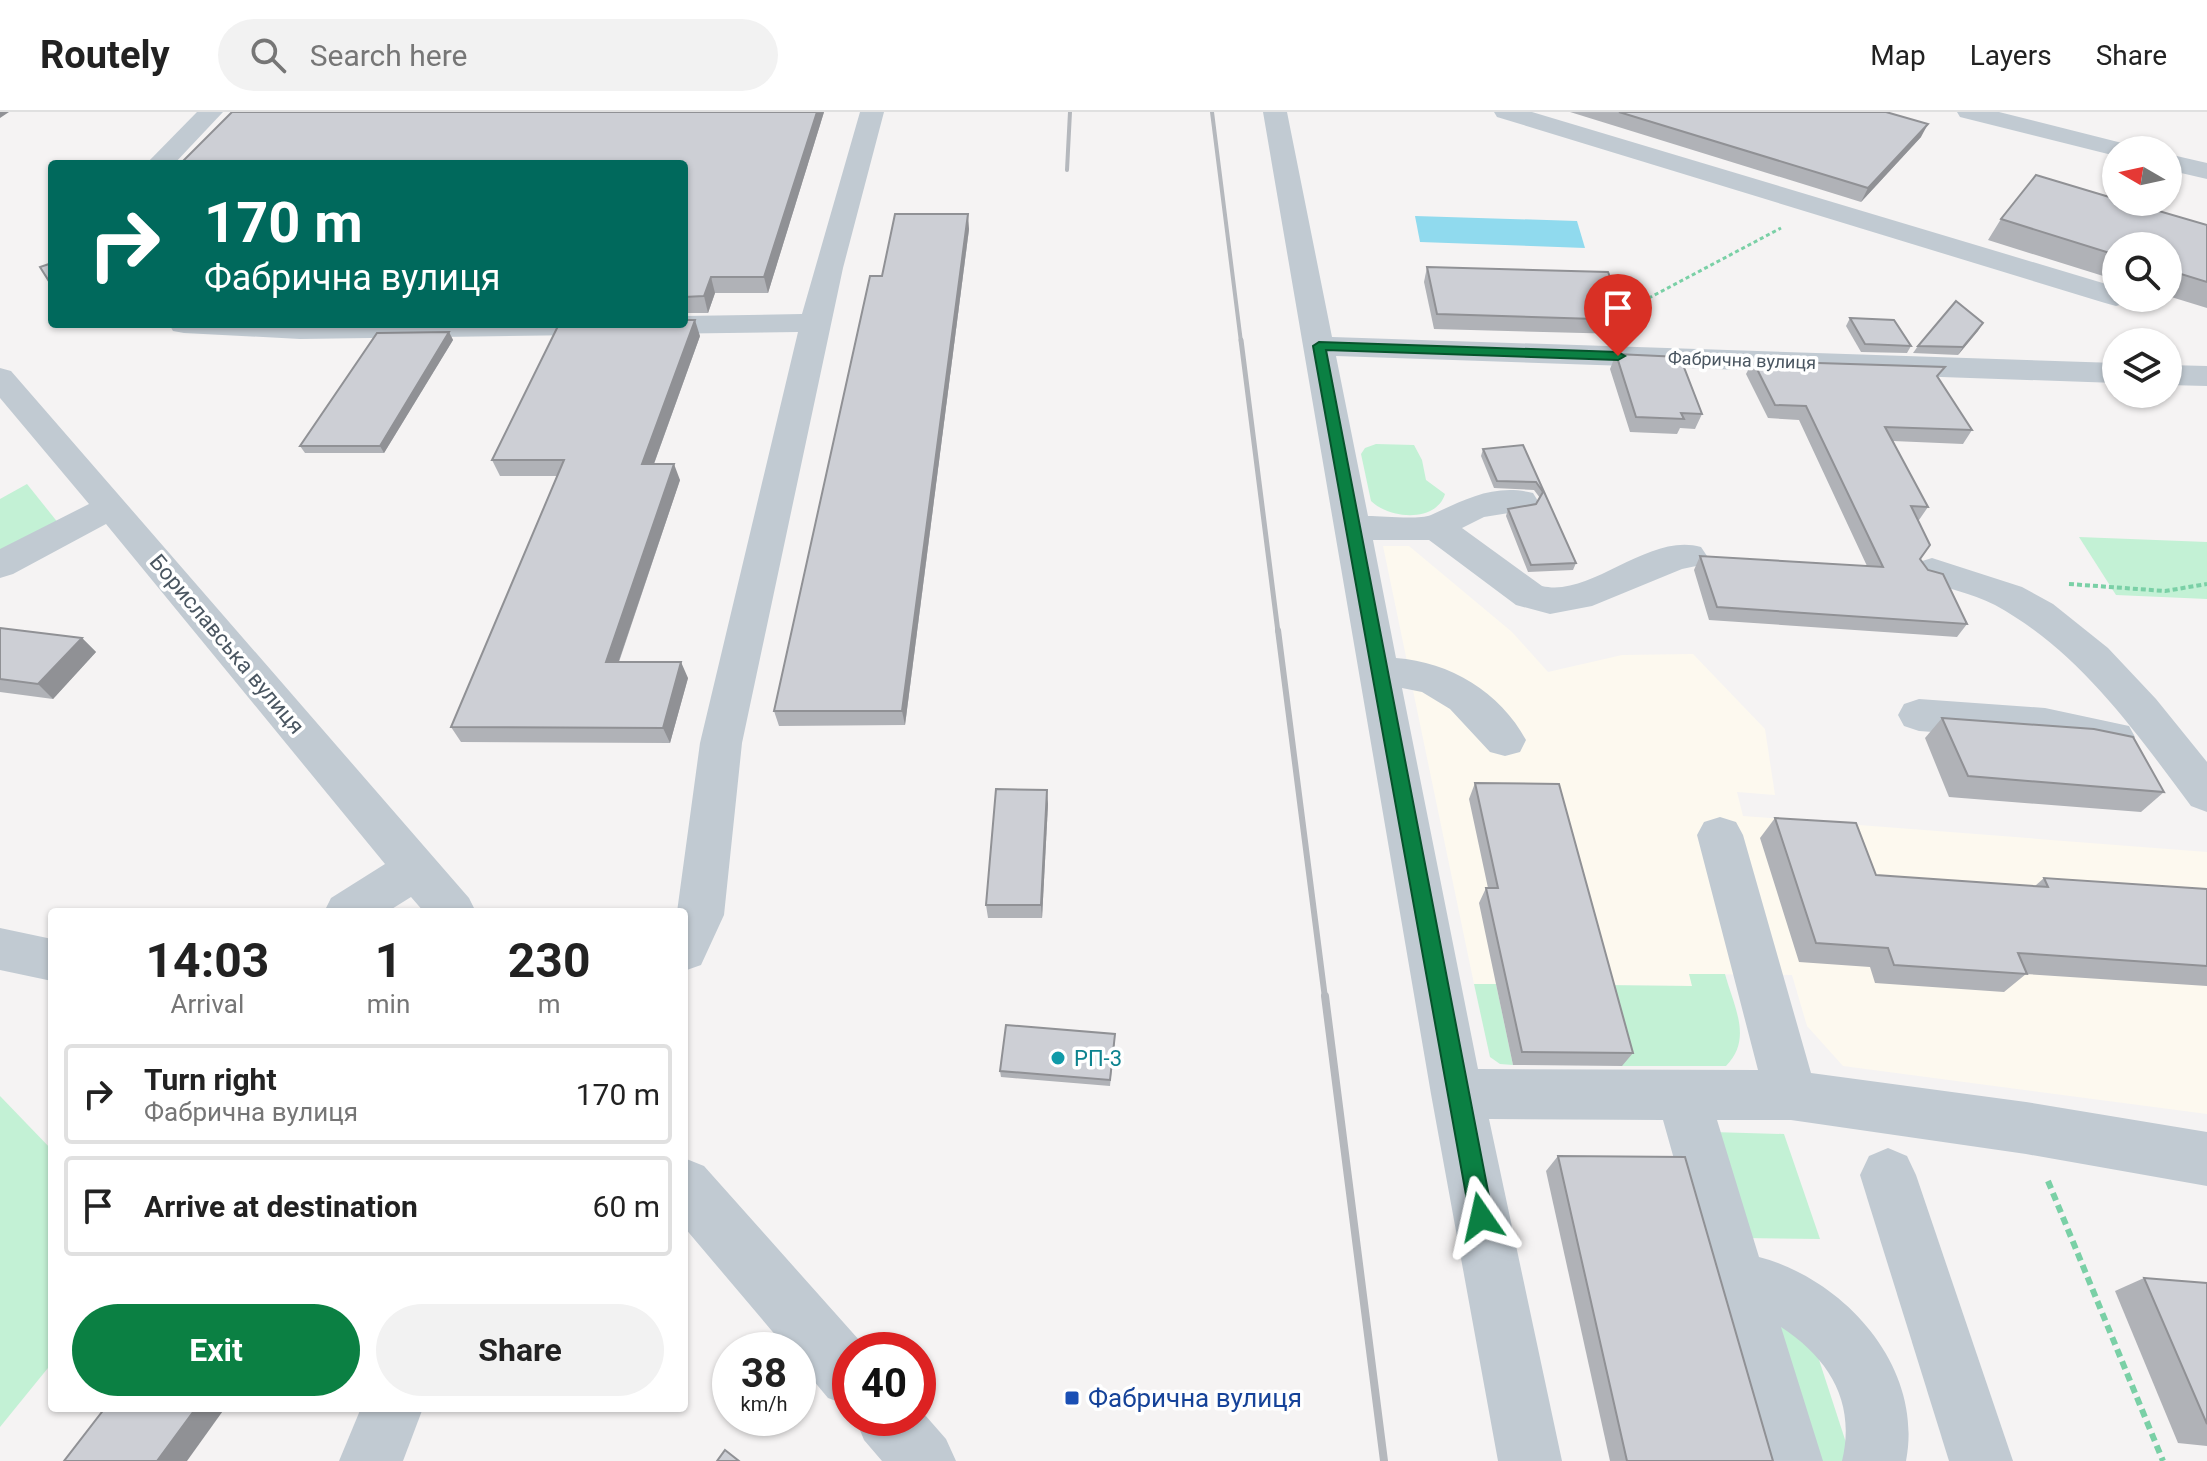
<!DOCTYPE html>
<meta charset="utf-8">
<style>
:root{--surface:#fff;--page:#f2f2f2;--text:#222;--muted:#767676;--line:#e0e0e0;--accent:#0b8043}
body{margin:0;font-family:Roboto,sans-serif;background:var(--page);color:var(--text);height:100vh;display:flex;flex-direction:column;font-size:30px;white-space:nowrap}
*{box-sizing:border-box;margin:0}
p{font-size:26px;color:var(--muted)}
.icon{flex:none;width:44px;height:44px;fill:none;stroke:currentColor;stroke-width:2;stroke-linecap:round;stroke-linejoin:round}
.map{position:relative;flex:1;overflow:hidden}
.details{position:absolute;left:48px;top:796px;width:640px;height:504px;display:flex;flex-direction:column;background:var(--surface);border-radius:8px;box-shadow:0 2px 6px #0004}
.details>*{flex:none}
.banner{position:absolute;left:48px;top:48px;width:640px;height:168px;border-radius:8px;box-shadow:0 2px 6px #0004;background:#00695c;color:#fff;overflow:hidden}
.needle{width:52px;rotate:279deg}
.fabs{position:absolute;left:2102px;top:24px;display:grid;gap:16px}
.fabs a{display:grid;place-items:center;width:80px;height:80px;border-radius:50%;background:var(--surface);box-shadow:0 2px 6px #0004;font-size:40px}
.speed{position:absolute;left:712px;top:1220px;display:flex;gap:16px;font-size:40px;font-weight:700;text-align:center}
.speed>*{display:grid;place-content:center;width:104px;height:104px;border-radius:50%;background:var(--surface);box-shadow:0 2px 6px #0004;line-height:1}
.speed small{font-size:20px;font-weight:400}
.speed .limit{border:12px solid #d22;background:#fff;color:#111}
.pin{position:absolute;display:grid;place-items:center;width:68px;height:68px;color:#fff;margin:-82px -34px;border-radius:50% 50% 50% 0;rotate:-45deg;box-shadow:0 0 8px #0007}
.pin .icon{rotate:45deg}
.me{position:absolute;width:88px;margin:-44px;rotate:349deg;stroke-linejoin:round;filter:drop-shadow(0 0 6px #0008)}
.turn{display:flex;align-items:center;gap:28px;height:168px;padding:0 24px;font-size:36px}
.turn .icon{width:104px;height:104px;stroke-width:2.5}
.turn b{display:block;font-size:56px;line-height:68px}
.eta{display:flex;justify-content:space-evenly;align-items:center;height:136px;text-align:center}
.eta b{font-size:48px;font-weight:700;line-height:56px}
.action{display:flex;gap:16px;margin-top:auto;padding:16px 24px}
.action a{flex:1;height:92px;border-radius:48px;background:var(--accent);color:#fff;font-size:32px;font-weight:700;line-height:92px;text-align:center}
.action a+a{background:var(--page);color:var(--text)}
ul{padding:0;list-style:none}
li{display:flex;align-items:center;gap:24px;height:100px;margin:0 16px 12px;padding:0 8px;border:4px solid var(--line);border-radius:8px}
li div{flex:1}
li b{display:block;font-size:30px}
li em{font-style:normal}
header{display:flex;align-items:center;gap:48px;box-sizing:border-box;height:112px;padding:0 40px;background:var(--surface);border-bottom:2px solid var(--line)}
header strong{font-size:38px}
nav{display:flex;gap:44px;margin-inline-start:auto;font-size:28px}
.search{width:560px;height:72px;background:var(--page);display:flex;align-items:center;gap:20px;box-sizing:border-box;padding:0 28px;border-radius:44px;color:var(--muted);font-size:30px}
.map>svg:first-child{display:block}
.commercial{fill:#fdf9ef}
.green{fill:#c3f1d5}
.water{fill:#90daee}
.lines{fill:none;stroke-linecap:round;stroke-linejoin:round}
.path-far2{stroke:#7ad0a6;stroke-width:3;stroke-dasharray:4 3;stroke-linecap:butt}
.path-far1{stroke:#7ad0a6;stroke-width:4;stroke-dasharray:5 3;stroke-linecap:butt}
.path{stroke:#7ad0a6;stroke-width:6;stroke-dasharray:8 5;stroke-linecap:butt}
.minor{fill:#c1cad2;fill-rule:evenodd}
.rail-far3{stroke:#b5b8bd;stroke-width:4}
.rail-far2{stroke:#b5b8bd;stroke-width:5}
.rail-far1{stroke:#b5b8bd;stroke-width:6}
.rail{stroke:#b5b8bd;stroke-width:8}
.wall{fill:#b0b2b7}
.shaded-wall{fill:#909195}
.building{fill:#cdcfd5;stroke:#909195;stroke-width:2}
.route{fill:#0b8043;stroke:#07532c;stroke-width:2}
.culture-dot{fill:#0f9aa8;stroke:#fff;stroke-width:3}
.transit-dot{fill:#1a4fb4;stroke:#fff;stroke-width:3}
.labels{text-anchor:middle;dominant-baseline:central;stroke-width:7;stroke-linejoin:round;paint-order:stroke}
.far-street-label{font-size:18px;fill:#4a5661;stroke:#fff}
.street-label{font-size:22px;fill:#4a5661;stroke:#fff}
.culture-label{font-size:22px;fill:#0d838f;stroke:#fff;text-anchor:start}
.near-transit-label{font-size:26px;fill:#164399;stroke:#fff;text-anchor:start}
</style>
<header>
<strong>Routely</strong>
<div class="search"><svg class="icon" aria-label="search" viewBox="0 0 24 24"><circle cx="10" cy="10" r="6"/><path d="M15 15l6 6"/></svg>Search here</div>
<nav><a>Map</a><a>Layers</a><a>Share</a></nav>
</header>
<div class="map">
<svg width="2207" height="1349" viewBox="0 0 2207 1349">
<rect width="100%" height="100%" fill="#f5f3f3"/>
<!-- commercial -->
<polygon class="commercial" points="1383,434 1409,434 1512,520 1548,560 1622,543 1693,542 1765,617 1775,683 1737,680 1743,704 2207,740 2207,1002 1843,954 1807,914 1792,863 1690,862 1693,874 1474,872"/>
<!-- green -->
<g class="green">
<path d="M1376 332 1414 333 1422 348 1426 368 1445 382C1436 411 1389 407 1371 389L1361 342 1365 336Z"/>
<polygon points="27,372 59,412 0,443 0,387"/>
<polygon points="2079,425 2207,430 2207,487 2116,483"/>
<path d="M1689 862H1725C1734 895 1753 927 1726 954H1622L1601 873 1692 874Z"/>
<polygon points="1474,872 1496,872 1513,953 1500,952 1490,945"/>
<polygon points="0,984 52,1038 52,1251 0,1315"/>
<polygon points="1712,1020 1784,1022 1820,1127 1743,1126"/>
<polygon points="1777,1211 1808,1214 1852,1349 1820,1349"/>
</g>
<!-- water -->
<polygon class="water" points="1415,104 1577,109 1585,136 1420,130"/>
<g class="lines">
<!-- path-far2 -->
<polyline class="path-far2" points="1630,196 1781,116"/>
<!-- path-far1 -->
<polyline class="path-far1" points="2069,472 2165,479 2207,472"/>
<!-- path -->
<polyline class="path" points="2048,1069 2163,1349"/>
<!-- minor -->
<g class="minor">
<polygon points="197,0 223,0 174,52 146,52"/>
<polygon points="860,0 884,0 843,156 742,631 724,803 701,853 684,859 684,800 677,800 700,631 798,220 300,227 184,221 173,219 169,212 684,212 684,204 802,202"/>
<path d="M1263 0H1287L1332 225 2116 251V271L1336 244 1368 404C1383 404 1418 408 1431 403 1464 388 1494 371 1533 381L1538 389 1533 397 1484 405 1462 416 1542 474C1591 486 1648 420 1701 435L1707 444 1701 453 1682 457 1592 494 1550 502 1516 493 1429 428H1373L1396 546C1450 550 1500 580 1526 628L1520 640 1505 644 1490 640 1450 597 1422 580 1402 576 1478 957 1758 958 1697 723 1704 710 1720 705 1736 710 1743 723 1811 961 2026 990 2207 1020V1074L2026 1042 1791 1008H1717L1759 1145C1846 1168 1924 1256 1906 1349H1842C1856 1291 1830 1247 1781 1215L1823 1349H1759L1663 1008 1489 1007 1562 1349H1498L1431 982Z"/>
<polygon points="1494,0 1532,0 2116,175 2116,186 2130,186 2127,191 2116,194 2105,191 1497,5"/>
<polygon points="1957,0 1999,0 2130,33 2134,38 2116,38 2116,44 1960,5"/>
<polygon points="2168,42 2207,51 2207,67 2168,58"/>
<polygon points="2168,253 2207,254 2207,274 2168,273"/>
<polygon points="0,256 11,259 469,786 476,800 424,800 411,785 387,800 324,800 331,786 385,752 106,412 13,462 0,466 0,437 89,392 0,286"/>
<path d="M1932 446 2022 475 2053 492 2108 536 2156 587 2207 650V700L2191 694C2135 619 2079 539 1995 493 1971 481 1944 475 1919 468L1913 459 1919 450Z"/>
<polygon points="1919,587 2045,596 2129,614 2135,625 2129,636 2114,641 2045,628 1919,619 1904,614 1898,603 1904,592"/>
<polygon points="0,816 52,827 52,869 0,858"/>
<polygon points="1888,1036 1907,1044 1916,1063 2013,1349 1949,1349 1860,1063 1869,1044"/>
<polygon points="684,1046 704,1054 868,1238 850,1238 850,1294 828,1286 798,1250 798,1238 788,1238 684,1115"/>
<polygon points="918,1295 946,1327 956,1349 882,1349 864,1328 855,1306 918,1306"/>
<polygon points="361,1296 423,1296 403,1349 339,1349"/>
</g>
<!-- rail-far3 -->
<g class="rail-far3">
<polyline points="1212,0 1241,230"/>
<polyline points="1067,58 1070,0"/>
</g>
<!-- rail-far2 -->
<polyline class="rail-far2" points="1241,228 1278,520"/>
<!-- rail-far1 -->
<polyline class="rail-far1" points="1278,518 1325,886"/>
<!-- rail -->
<polyline class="rail" points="1325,884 1384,1349"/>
</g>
<!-- wall -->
<g class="wall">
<polygon points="824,0 768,181 715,181 708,201 684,201 684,52"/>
<polygon points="1570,0 1886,0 1921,25 1861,90"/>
<polygon points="2001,107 2207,113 2207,196 2168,184 2168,134 2116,134 2116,168 1988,128"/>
<polygon points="969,117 905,613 779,614 774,599 882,164"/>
<polygon points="1427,155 1627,208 1622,222 1434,217 1424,170"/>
<polygon points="1850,206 1911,234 1907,241 1861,240 1846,214"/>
<polygon points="1983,211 1958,243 1913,241 1918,234"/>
<polygon points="449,220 453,228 384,341 305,341 300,334"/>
<polygon points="700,224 654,352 680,368 619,550 688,566 670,631 461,630 451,615 557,364 500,364 492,348"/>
<polygon points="1616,242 1702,302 1695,317 1680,316 1677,322 1630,320 1610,257"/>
<polygon points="1753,249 1938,266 1972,318 1963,332 1893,329 1928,395 1919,408 1917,408 1920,447 1967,512 1957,525 1709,508 1694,458 1700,444 1867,454 1799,308 1768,306 1746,262"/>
<polygon points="1523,333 1576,451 1573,458 1528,460 1506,404 1508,397 1536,392 1540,386 1534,378 1494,376 1481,344 1483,337"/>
<polygon points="0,516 82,526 96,540 53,587 0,580"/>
<polygon points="1942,606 2164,680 2141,700 1949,685 1925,626"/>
<polygon points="1475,671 1633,941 1622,954 1513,953 1479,791 1486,776 1488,776 1469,687"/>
<polygon points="1048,692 1042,806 988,806 986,793"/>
<polygon points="1775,706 1876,763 2035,774 2044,766 2207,777 2207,874 2026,862 2004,880 1875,871 1870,855 1799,850 1760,726"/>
<polygon points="1115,928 1110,974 1001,965 1000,959"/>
<polygon points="1558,1044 1773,1349 1610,1349 1546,1059"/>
<polygon points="2144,1166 2207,1171 2207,1334 2178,1331 2115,1179"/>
</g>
<!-- shaded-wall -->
<g class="shaded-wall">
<polygon points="0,0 9,0 0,6"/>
<polygon points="817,0 824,0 768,181 764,165"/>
<polygon points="1928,12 1921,25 1861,90 1868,76"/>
<polygon points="968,102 969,117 905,613 902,599"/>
<polygon points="711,165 715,181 708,201 704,184"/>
<polygon points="695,208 700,224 648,368 642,352"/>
<polygon points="1983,211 1978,219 1958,243 1963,235"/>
<polygon points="449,220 453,228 384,341 380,334"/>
<polygon points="674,352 680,368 613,566 606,550"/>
<polygon points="82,526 96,540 53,587 38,572"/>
<polygon points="681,550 688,566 670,631 663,616"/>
<polygon points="1047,678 1048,692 1042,806 1041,793"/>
<polygon points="196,1296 225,1296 187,1349 157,1349"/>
</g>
<!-- building -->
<g class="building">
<polygon points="232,0 817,0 764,165 711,165 704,184 684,185 684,52 180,52"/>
<polygon points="1619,0 1886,0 1928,12 1868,76"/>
<polygon points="2036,63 2116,87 2116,90 2128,90 2207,113 2207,170 2168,158 2168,134 2116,134 2116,143 2001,107"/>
<polygon points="895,102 968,102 902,599 774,599 870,164 882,164"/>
<polygon points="52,151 52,174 40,155"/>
<polygon points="1427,155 1608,160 1627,208 1437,202"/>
<polygon points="1956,189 1983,211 1963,235 1918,234"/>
<polygon points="1850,206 1894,208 1911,234 1865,232"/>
<polygon points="684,208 695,208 642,352 674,352 606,550 681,550 663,616 451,615 564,348 492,348 559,212 684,212"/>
<polygon points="449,220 380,334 300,334 377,221"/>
<polygon points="1616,242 1680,245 1702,302 1681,301 1684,307 1636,305"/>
<polygon points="1753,249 1945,255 1937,264 1972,318 1885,315 1928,395 1911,394 1930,433 1920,447 1928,458 1943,462 1967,512 1717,495 1700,444 1883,455 1806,294 1775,293"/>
<polygon points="1523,333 1576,451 1531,453 1508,397 1536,392 1543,380 1536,370 1497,369 1483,337"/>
<polygon points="0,516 82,526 38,572 0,567"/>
<polygon points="1942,606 2094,617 2133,625 2164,680 1968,664"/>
<polygon points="1475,671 1559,672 1633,941 1522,940 1486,776 1498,776"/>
<polygon points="996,677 1047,678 1041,793 986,793"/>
<polygon points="1775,706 1856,711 1876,763 2048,775 2044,766 2207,777 2207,854 2018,841 2027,862 1894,853 1888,836 1816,831"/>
<polygon points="1006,913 1115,922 1110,968 1000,959"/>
<polygon points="1558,1044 1685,1045 1773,1349 1627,1349"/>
<polygon points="2144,1166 2207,1171 2207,1312"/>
<polygon points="105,1296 196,1296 157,1349 64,1349"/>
<polygon points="725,1338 739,1349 717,1349"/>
</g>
<!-- route -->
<polygon class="route" points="1319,230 1618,240 1625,244 1618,248 1326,238 1493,1105 1489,1113 1481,1116 1473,1113 1470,1105 1313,234"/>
<!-- markers -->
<circle class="culture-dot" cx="1058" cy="946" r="8"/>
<rect class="transit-dot" x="1064" y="1278" width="16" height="16" rx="4"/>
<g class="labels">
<!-- far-street labels -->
<g class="far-street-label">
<text transform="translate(1742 248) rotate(2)">Фабрична вулиця</text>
</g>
<!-- street labels -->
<g class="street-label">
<text transform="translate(227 532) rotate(50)">Бориславська вулиця</text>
</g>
<!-- culture labels -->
<g class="culture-label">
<text x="1074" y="946">РП-3</text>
</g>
<!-- near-transit labels -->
<g class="near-transit-label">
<text x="1088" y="1286">Фабрична вулиця</text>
</g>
</g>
</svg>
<div class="fabs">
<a><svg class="needle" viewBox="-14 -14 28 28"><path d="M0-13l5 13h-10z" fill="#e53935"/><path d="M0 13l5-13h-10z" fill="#767676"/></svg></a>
<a><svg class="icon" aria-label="search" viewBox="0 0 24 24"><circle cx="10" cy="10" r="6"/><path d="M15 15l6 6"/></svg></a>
<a><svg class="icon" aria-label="layers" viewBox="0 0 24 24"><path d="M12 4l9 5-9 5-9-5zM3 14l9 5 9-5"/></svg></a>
</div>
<div class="speed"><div>38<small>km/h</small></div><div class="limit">40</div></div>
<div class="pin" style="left:1618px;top:244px;background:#d93025"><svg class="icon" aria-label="arrive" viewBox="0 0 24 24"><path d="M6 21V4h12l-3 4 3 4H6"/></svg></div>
<svg class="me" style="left:1481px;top:1105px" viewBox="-20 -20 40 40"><path d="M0-17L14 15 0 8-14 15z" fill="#0b8043" stroke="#fff" stroke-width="4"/></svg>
<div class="banner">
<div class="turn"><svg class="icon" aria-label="right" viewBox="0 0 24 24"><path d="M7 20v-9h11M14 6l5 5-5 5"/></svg><div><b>170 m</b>Фабрична вулиця</div></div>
</div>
<section class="details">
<div class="eta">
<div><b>14:03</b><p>Arrival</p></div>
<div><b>1</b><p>min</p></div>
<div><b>230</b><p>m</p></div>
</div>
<ul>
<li><svg class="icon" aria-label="right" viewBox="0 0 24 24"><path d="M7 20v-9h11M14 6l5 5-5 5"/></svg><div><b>Turn right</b><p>Фабрична вулиця</p></div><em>170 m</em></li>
<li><svg class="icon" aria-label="arrive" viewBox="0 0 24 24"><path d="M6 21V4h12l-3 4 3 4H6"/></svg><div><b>Arrive at destination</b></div><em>60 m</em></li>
</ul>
<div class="action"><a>Exit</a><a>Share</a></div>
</section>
</div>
